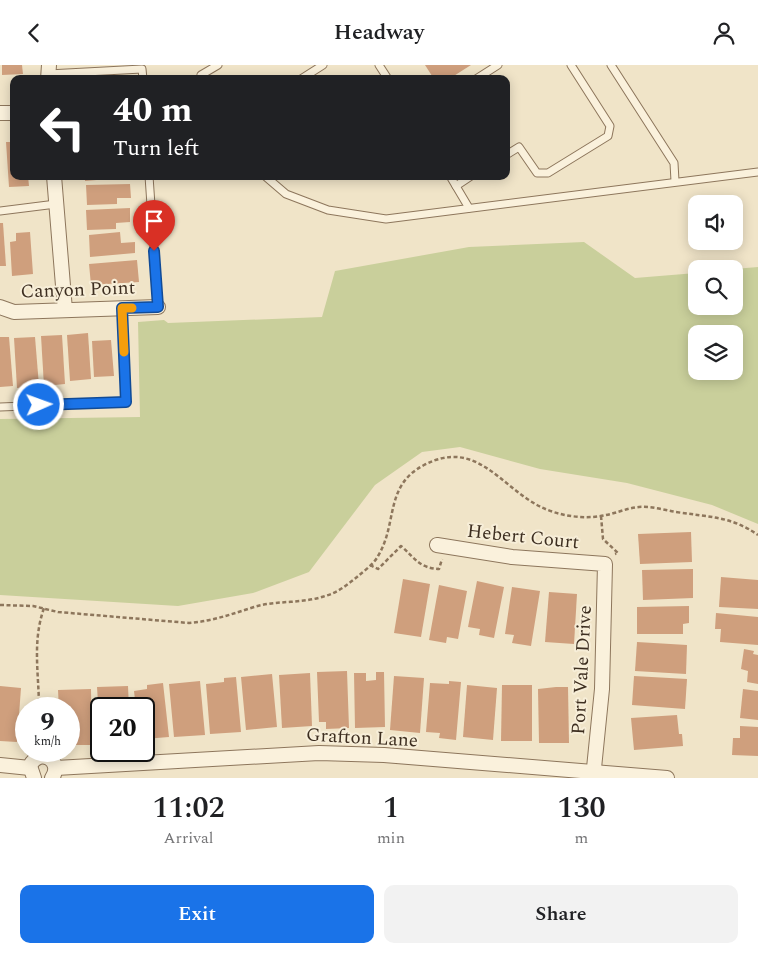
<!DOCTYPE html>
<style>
:root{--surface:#fff;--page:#f2f2f2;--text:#202124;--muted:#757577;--accent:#1a73e8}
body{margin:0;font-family:Spectral,serif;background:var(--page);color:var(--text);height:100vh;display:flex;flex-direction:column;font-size:19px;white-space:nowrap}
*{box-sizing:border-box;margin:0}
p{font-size:16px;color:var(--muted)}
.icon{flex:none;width:28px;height:28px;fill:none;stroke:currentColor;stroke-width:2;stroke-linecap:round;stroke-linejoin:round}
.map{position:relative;height:713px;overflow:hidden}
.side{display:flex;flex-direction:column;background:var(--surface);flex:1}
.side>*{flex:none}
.top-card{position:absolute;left:10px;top:10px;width:500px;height:105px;border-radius:10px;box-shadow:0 2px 12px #0003;background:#202124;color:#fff;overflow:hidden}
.buttons{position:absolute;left:688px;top:130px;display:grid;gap:10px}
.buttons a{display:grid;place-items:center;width:55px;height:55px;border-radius:10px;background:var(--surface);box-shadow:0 2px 12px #0003;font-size:25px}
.speed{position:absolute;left:15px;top:632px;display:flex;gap:10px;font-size:25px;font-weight:700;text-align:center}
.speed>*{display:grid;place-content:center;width:65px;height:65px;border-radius:50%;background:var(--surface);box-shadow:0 2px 12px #0003;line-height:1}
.speed small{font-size:12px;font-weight:400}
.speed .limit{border:2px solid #111;border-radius:8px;background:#fff;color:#111}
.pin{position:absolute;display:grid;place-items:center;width:42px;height:42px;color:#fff;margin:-51px -21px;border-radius:50% 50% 50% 0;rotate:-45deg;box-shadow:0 0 5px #0007}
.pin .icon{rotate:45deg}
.me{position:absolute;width:55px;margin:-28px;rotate:88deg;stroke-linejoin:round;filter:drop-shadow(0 0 4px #0008)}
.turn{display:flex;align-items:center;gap:18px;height:105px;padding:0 20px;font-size:22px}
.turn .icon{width:65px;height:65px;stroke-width:2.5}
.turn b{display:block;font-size:35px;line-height:42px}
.eta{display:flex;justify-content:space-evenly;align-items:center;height:85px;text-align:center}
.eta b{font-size:30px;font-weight:600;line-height:35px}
.button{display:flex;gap:10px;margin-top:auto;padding:10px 20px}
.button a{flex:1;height:58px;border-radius:10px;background:var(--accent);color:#fff;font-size:20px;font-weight:600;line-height:58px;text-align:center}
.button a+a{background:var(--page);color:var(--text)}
header{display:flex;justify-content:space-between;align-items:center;height:65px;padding:0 20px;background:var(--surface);font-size:22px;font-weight:600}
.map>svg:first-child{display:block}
.green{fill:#c9cf9b;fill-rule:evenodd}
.building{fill:#cf9f7d}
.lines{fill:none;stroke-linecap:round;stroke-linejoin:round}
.lane-casing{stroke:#8d765c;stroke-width:9}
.street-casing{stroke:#8d765c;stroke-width:16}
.path{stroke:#8d765c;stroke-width:2.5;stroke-dasharray:4 2.5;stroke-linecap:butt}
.lane{stroke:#faf1dc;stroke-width:7}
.street{stroke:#faf1dc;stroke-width:14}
.route-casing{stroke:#114b97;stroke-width:12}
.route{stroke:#1a73e8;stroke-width:9}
.slow{stroke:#f59e0b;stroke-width:9}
.labels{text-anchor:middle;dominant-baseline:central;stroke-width:4;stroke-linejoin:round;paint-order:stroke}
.street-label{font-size:19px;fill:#3d2e20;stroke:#f7eed8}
</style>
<header><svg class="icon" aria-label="back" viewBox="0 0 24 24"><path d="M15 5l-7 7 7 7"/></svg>Headway<svg class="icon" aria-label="person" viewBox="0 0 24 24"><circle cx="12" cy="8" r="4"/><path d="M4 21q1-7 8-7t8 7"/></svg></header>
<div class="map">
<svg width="758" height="713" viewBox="0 0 758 713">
<rect width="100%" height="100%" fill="#f0e4c8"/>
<!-- green -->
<path class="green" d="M584 177 635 213 696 208V241H734V204L758 202V459L712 440 627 418 540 404 460 382 422 387 375 420 309 507 253 528 178 541 0 530V354L140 352 138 257 164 255 168 258 322 252 335 206 469 182ZM696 269H734V306H696Z"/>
<!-- building -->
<g class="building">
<polygon points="2,0 22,0 23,9 2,10"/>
<polygon points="425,0 471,0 449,14 434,14"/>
<polygon points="6,77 14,77 14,111 28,111 29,121 9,122"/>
<polygon points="85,111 120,111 120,113 85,116"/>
<polygon points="130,119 131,133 117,133 117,139 87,140 86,120"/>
<polygon points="130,143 130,157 116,158 116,164 87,165 86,145"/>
<polygon points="0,158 3,158 6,201 0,201"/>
<polygon points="30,167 33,209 12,211 10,177 16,176 16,168"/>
<polygon points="120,167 121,178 135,177 135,188 90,192 89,170"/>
<polygon points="137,195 139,217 91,220 89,199"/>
<polygon points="88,268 91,314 70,316 67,270"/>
<polygon points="62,270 65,319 44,321 41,271"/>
<polygon points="0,272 9,272 13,321 0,322"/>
<polygon points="35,272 39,321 17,323 14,273"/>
<polygon points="111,275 114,311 94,312 92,276"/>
<polygon points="691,467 692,497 640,499 638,469"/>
<polygon points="693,504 693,533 643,535 642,505"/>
<polygon points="721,512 758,515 758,544 719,542"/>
<polygon points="403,514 430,519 421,572 394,568"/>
<polygon points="477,516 504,522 494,573 479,570 480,564 468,562"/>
<polygon points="439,520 467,526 458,574 447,572 446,578 429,575"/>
<polygon points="512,522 540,526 531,581 512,578 514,570 505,569"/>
<polygon points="549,527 577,529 574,579 545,577"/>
<polygon points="689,541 689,558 683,559 683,569 637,569 637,542"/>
<polygon points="716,548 758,552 758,580 720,577 721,564 715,564"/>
<polygon points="637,577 687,580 686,609 635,606"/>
<polygon points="744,584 754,586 753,589 758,590 758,619 747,617 748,606 741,604"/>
<polygon points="347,606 349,663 326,664 326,657 319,657 317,607"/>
<polygon points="376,607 384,607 385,662 355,663 354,608 366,608 366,616 376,615"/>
<polygon points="310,608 312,661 282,663 279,610"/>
<polygon points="272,609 277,662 246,665 241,612"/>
<polygon points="394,611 424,613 420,668 390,665"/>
<polygon points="634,611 687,614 685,644 632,640"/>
<polygon points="236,612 241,667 210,669 206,619 224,617 224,613"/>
<polygon points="200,616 205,670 174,672 169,619"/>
<polygon points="449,616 461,617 456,675 439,673 440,668 426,667 430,618 449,619"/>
<polygon points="163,618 169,672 144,674 144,644 136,644 134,626 147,624 147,620"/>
<polygon points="467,620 497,623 493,675 463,672"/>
<polygon points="502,620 532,620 532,676 501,676"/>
<polygon points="0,621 21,623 17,677 0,676"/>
<polygon points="128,621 129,644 101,644 100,668 97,622"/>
<polygon points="556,622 568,622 569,678 539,678 538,624"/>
<polygon points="91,624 92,680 69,680 69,644 59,644 58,625"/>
<polygon points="743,624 758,626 758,655 740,653"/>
<polygon points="677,650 679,669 682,669 683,681 634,685 631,653"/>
<polygon points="740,661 758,662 758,691 732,690 733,673 740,673"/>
</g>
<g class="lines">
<defs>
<g id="lane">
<polyline points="379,0 388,14"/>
<polyline points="611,0 674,98 675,116"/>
<polyline points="48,9 142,4 143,14"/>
<polyline points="201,10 218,0"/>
<polyline points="301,14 323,0"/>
<polyline points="476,14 498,0"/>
<polyline points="506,90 519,82 537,108 548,108 608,71 610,61 571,0"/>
<polyline points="149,111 158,242"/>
<polyline points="265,111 286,129 328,145 386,154 758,107"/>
<polyline points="450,111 469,143"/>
<polyline points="456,121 471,111"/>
<polyline points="0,146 56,139"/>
<polyline points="0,342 126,337 122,243"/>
</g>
<g id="street">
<polyline points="48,14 49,0"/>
<polyline points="0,48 14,48"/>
<polyline points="54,111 65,245"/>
<polyline points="0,242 14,247 158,242"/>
<polyline points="437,480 512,492 605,499 602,624 593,713"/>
<polyline points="0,700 30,703"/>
<polyline points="56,703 319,688 384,690 667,713"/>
<path d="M34 713 30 701C39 681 64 696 52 713"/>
</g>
</defs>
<!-- lane casing -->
<use href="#lane" class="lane-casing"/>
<!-- street casing -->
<use href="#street" class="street-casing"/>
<!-- path -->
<g class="path">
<polyline points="601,451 603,474 618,488 615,489"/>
<path d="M370 500 378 504 401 481C415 493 419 503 439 504L442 494"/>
<path d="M0 540 33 541 58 547 189 558C213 556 232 549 254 542 277 535 302 539 325 531 337 528 347 520 357 512 364 506 374 499 378 491 398 458 384 421 424 400 476 373 500 421 539 441 558 451 585 455 606 450 617 448 627 443 639 442 651 441 664 445 676 447 708 452 731 451 758 470"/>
<path d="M39 644C39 609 32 577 44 543"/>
</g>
<!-- lane -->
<use href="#lane" class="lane"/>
<!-- street -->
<use href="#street" class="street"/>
</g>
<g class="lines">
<defs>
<polyline id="route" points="39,340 126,337 122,243 158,242 154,186"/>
</defs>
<!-- route casing -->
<use href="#route" class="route-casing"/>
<!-- route -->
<use href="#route" class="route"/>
<!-- slow -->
<polyline class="slow" points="124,287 122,243 132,243"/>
</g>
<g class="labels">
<!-- street labels -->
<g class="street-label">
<text transform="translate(78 225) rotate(-2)">Canyon Point</text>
<text transform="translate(523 472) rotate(6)">Hebert Court</text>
<text transform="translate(582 605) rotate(-87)">Port Vale Drive</text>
<text transform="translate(362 673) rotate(3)">Grafton Lane</text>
</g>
</g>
</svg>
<div class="buttons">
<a><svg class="icon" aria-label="sound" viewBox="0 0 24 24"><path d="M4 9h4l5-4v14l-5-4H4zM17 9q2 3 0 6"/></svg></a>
<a><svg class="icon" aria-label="search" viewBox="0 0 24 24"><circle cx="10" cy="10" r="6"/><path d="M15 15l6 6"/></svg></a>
<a><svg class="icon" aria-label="layers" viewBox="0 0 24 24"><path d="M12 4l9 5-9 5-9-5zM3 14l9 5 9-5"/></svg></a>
</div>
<div class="speed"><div>9<small>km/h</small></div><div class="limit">20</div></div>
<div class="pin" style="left:154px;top:186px;background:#d93025"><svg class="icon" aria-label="arrive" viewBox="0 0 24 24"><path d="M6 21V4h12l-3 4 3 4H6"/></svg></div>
<svg class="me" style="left:39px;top:340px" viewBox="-20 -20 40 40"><circle r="17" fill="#1a73e8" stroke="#fff" stroke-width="3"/><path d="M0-11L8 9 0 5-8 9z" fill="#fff"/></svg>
<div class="top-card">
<div class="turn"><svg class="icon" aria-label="left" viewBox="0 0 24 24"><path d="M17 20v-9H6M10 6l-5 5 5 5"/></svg><div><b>40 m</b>Turn left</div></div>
</div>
</div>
<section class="side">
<div class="eta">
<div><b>11:02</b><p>Arrival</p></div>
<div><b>1</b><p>min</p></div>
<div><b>130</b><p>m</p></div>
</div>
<div class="button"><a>Exit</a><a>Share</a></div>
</section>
